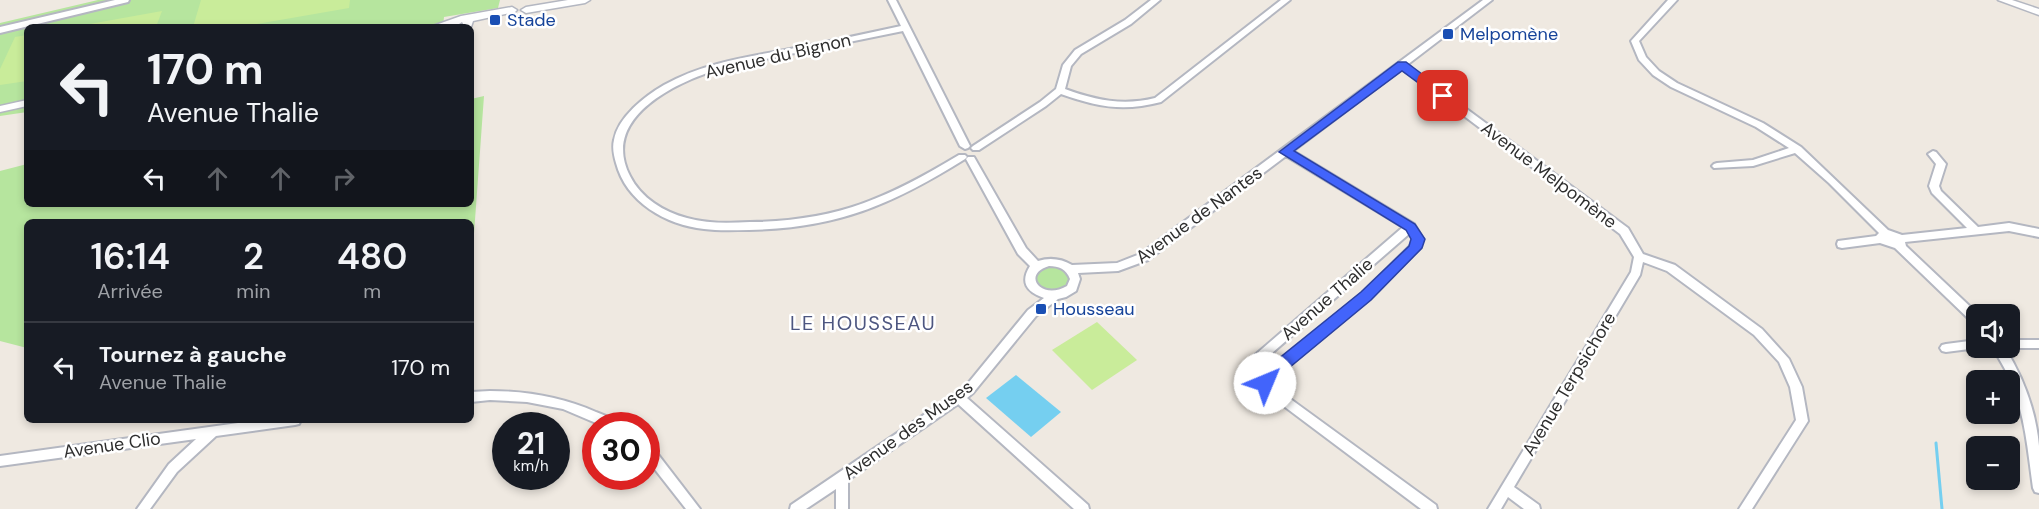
<!DOCTYPE html>
<html lang="fr">
<meta charset="utf-8">
<style>
:root{--surface:#171b24;--page:#20242c;--text:#f1f3f6;--muted:#9ea1a6;--line:#363941}
body{margin:0;font-family:"DM Sans",sans-serif;background:var(--page);color:var(--text);height:100vh;display:flex;flex-direction:column;font-size:22px;white-space:nowrap}
*{box-sizing:border-box;margin:0}
p{font-size:20px;color:var(--muted)}
.icon{flex:none;width:33px;height:33px;fill:none;stroke:currentColor;stroke-width:2;stroke-linecap:round;stroke-linejoin:round}
.map{position:relative;flex:1;overflow:hidden}
.details{position:absolute;left:24px;top:219px;width:450px;height:204px;display:flex;flex-direction:column;background:var(--surface);border-radius:9px;box-shadow:0 3px 9px #0003}
.details>*{flex:none}
.top-card{position:absolute;left:24px;top:24px;width:450px;height:183px;border-radius:9px;box-shadow:0 3px 9px #0003;background:#171b24;color:var(--text);overflow:hidden}
.tools{position:absolute;left:1966px;top:304px;display:grid;gap:12px}
.tools a{display:grid;place-items:center;width:54px;height:54px;border-radius:9px;background:var(--surface);box-shadow:0 3px 9px #0003;font-size:30px}
.speed{position:absolute;left:492px;top:412px;display:flex;gap:12px;font-size:30px;font-weight:700;text-align:center}
.speed>*{display:grid;place-content:center;width:78px;height:78px;border-radius:50%;background:var(--surface);box-shadow:0 3px 9px #0003;line-height:1}
.speed small{font-size:15px;font-weight:400}
.speed .limit{border:9px solid #d22;background:#fff;color:#111}
.pin{position:absolute;display:grid;place-items:center;width:51px;height:51px;color:#fff;margin:-26px;border-radius:12px;box-shadow:0 3px 9px #0006}
.me{position:absolute;width:66px;margin:-33px;rotate:45deg;stroke-linejoin:round;filter:drop-shadow(0 0 4px #0008)}
.turn{display:flex;align-items:center;gap:21px;height:126px;padding:0 24px;font-size:27px}
.turn .icon{width:78px;height:78px;stroke-width:2.5}
.turn b{display:block;font-size:42px;line-height:51px}
.lanes{display:flex;align-items:center;height:57px;padding:0 24px;background:#0003;justify-content:center;gap:30px;direction:ltr}
.lanes .off{opacity:.35}
.eta{display:flex;justify-content:space-evenly;align-items:center;height:102px;text-align:center}
.eta b{font-size:36px;font-weight:600;line-height:42px}
ul{padding:0;list-style:none}
li{display:flex;align-items:center;gap:18px;height:90px;padding:0 24px;border-top:2px solid var(--line)}
li div{flex:1}
li b{display:block;font-size:22px}
li em{font-style:normal}
.map>svg:first-child{display:block}
.green{fill:#b6e59e}
.pitch{fill:#c9ec9a}
.water{fill:#75cff0}
.lines{fill:none;stroke-linecap:round;stroke-linejoin:round}
.stream{stroke:#75cff0;stroke-width:3}
.minor-casing{stroke:#b4b7c1;stroke-width:4}
.tertiary-casing{stroke:#b4b7c1;stroke-width:3}
.minor{fill:#fff;fill-rule:evenodd}
.tertiary{fill:#fff;fill-rule:evenodd}
.route{fill:#4264fb;stroke:#2b41a3;stroke-width:1.5}
.transit-dot{fill:#1a4fb4;stroke:#fff;stroke-width:2}
.labels{text-anchor:middle;dominant-baseline:central;stroke-width:5;stroke-linejoin:round;paint-order:stroke}
.transit-label{font-size:18px;fill:#164399;stroke:#fff;text-anchor:start}
.street-label{font-size:18px;fill:#2e2e2e;stroke:#fff}
.neighbourhood-label{font-size:20px;letter-spacing:1.5px;fill:#4d5680;stroke:#fff}
</style>
<div class="map">
<svg width="2039" height="509" viewBox="0 0 2039 509">
<rect width="100%" height="100%" fill="#efe9e1"/>
<!-- green -->
<g class="green">
<polygon points="98,0 500,0 498,8 444,17 443,27 27,27 27,112 0,116 0,23"/>
<polygon points="484,96 471,275 471,222 27,222 27,348 0,341 0,171 27,164 27,204 471,204 471,99"/>
<polygon points="1050,265 1062,267 1071,278 1068,287 1053,294 1036,287 1035,273"/>
</g>
<!-- pitch -->
<g class="pitch">
<polygon points="201,0 350,0 349,8 239,27 193,27"/>
<polygon points="162,11 156,27 73,27"/>
<polygon points="27,35 27,81 0,85 0,69 15,37"/>
<polygon points="1097,322 1137,360 1092,390 1052,350"/>
</g>
<!-- water -->
<polygon class="water" points="1016,375 1061,412 1031,437 986,398"/>
<g class="lines">
<!-- stream -->
<polyline class="stream" points="1936,443 1942,509"/>
<defs>
<g id="minor">
<polygon points="115,0 129,0 128,2 0,33 0,27"/>
<path d="M888 0H896L970 146 968 148 965 149 960 146 903 31 726 67C680 80 599 116 630 176 641 198 664 212 687 218 708 224 729 223 750 222 836 221 886 199 959 155H965L967 157 965 159C891 205 838 228 749 230 734 230 719 231 704 229 666 225 626 202 616 163 614 156 612 148 614 140 618 117 645 96 664 85 703 63 747 57 790 49 827 42 864 34 901 26Z"/>
<path d="M1151 0H1160L1131 24 1081 54 1071 66 1065 89C1095 100 1123 106 1155 98L1281 0H1290L1161 102C1123 112 1098 107 1061 94L1046 106 979 150H973L971 148 973 146 1040 102 1056 89 1063 65 1075 50 1125 20Z"/>
<path d="M1483 0H1492L1407 65 1628 228 1643 254 1675 265 1762 329 1789 359 1802 387 1808 421 1752 509H1739L1796 420 1790 387 1779 362 1754 335 1667 271 1643 262 1640 275 1514 487 1539 505 1540 509H1524L1508 497 1501 509H1488L1631 272 1634 257 1620 234 1402 69 1293 151 1414 224 1423 239 1420 248 1370 299 1277 376 1273 382 1285 395 1436 505 1437 509H1421L1277 401 1261 386 1249 371 1255 355 1403 227 1286 156 1148 260 1118 271 1078 273 1080 279 1076 291 1066 297 1058 299 1036 316 973 393 967 398 1088 505 1089 509H1074L958 404 848 480V509H836V489L806 509H790L791 505 965 387 1028 310 1044 298C1026 292 1020 282 1030 266L1018 254 966 159 968 157H974L1026 248 1038 261C1050 257 1062 259 1072 265L1117 263 1140 254ZM1409 234 1413 239 1410 246 1362 293 1265 374 1261 370 1264 360ZM1049 266C1059 266 1066 269 1070 279L1067 286C1041 301 1021 274 1049 266Z"/>
<polygon points="1668,0 1677,0 1639,41 1646,57 1659,71 1677,83 1763,123 1801,147 1888,230 1902,235 1967,228 1932,193 1929,186 1936,164 1928,154 1933,151 1936,152 1946,164 1939,186 1941,191 1978,227 2009,223 2039,229 2039,237 2009,231 1905,242 1906,246 1979,315 1977,315 1977,324 1973,323 1895,248 1880,243 1842,248 1838,247 1837,244 1838,241 1876,236 1879,233 1829,183 1795,153 1753,166 1714,168 1712,166 1714,164 1717,163 1753,160 1789,148 1756,127 1671,87 1653,75 1639,60 1631,41"/>
<polygon points="1977,340 1977,348 1978,348 1977,348 1946,352 1942,351 1940,348 1942,345 1946,344"/>
<polygon points="2010,340 2039,340 2039,348 2009,348 2010,348"/>
<path d="M1993 348H2005C2023 377 2036 411 2039 446 2039 462 2039 478 2039 493L2035 492 2033 488C2028 452 2025 415 2011 381 2006 370 1999 359 1993 348Z"/>
<path d="M490 391C527 391 562 397 596 412 604 415 615 419 620 426H603L563 409 527 402 490 400 471 402V392Z"/>
<polygon points="259,420 301,420 299,424 295,425 216,436 177,472 150,509 137,509 169,464 196,439 0,466 0,456"/>
<polygon points="646,443 650,444 700,509 686,509 646,458"/>
</g>
<g id="tertiary">
<polygon points="568,0 590,0 585,3 526,13 521,10 526,7"/>
<polygon points="1998,0 2012,0 2039,9 2039,15"/>
<polygon points="512,7 517,10 515,12 473,21 471,27 465,27 462,22 459,24 458,27 430,27 461,16"/>
<polygon points="27,100 27,106 0,112 0,106"/>
</g>
</defs>
<!-- minor casing -->
<use href="#minor" class="minor-casing"/>
<!-- tertiary casing -->
<use href="#tertiary" class="tertiary-casing"/>
<!-- minor -->
<use href="#minor" class="minor"/>
<!-- tertiary -->
<use href="#tertiary" class="tertiary"/>
</g>
<!-- route -->
<polygon class="route" points="1398,62 1406,62 1447,93 1447,98 1439,98 1402,71 1294,151 1415,224 1425,239 1422,248 1371,300 1278,377 1270,387 1260,387 1257,383 1267,368 1361,292 1409,246 1411,239 1406,230 1279,152"/>
<!-- markers -->
<g class="transit-dot">
<rect x="489" y="14" width="12" height="12" rx="3"/>
<rect x="1442" y="28" width="12" height="12" rx="3"/>
<rect x="1035" y="303" width="12" height="12" rx="3"/>
</g>
<g class="labels">
<!-- transit labels -->
<g class="transit-label">
<text x="507" y="20">Stade</text>
<text x="1460" y="34">Melpomène</text>
<text x="1053" y="309">Housseau</text>
</g>
<!-- street labels -->
<g class="street-label">
<text transform="translate(778 56) rotate(-13)">Avenue du Bignon</text>
<text transform="translate(1549 175) rotate(37)">Avenue Melpomène</text>
<text transform="translate(1199 215) rotate(-36)">Avenue de Nantes</text>
<text transform="translate(1327 299) rotate(-41)">Avenue Thalie</text>
<text transform="translate(1569 384) rotate(-59)">Avenue Terpsichore</text>
<text transform="translate(908 430) rotate(-36)">Avenue des Muses</text>
<text transform="translate(112 445) rotate(-8)">Avenue Clio</text>
</g>
<!-- neighbourhood labels -->
<g class="neighbourhood-label">
<text x="863" y="323">LE HOUSSEAU</text>
</g>
</g>
</svg>
<div class="tools">
<a><svg class="icon" aria-label="sound" viewBox="0 0 24 24"><path d="M4 9h4l5-4v14l-5-4H4zM17 9q2 3 0 6"/></svg></a>
<a>+</a>
<a>−</a>
</div>
<div class="speed"><div>21<small>km/h</small></div><div class="limit">30</div></div>
<div class="pin" style="left:1443px;top:96px;background:#d93025"><svg class="icon" aria-label="arrive" viewBox="0 0 24 24"><path d="M6 21V4h12l-3 4 3 4H6"/></svg></div>
<svg class="me" style="left:1265px;top:383px" viewBox="-20 -20 40 40"><circle r="19" fill="#fff"/><path d="M0-13L10 11 0 6-10 11z" fill="#4264fb"/></svg>
<div class="top-card">
<div class="turn"><svg class="icon" aria-label="left" viewBox="0 0 24 24"><path d="M17 20v-9H6M10 6l-5 5 5 5"/></svg><div><b>170 m</b>Avenue Thalie</div></div>
<div class="lanes"><svg class="icon" aria-label="left" viewBox="0 0 24 24"><path d="M17 20v-9H6M10 6l-5 5 5 5"/></svg><svg class="icon off" aria-label="ahead" viewBox="0 0 24 24"><path d="M12 20V5M6 11l6-6 6 6"/></svg><svg class="icon off" aria-label="ahead" viewBox="0 0 24 24"><path d="M12 20V5M6 11l6-6 6 6"/></svg><svg class="icon off" aria-label="right" viewBox="0 0 24 24"><path d="M7 20v-9h11M14 6l5 5-5 5"/></svg></div>
</div>
<section class="details">
<div class="eta">
<div><b>16:14</b><p>Arrivée</p></div>
<div><b>2</b><p>min</p></div>
<div><b>480</b><p>m</p></div>
</div>
<ul>
<li><svg class="icon" aria-label="left" viewBox="0 0 24 24"><path d="M17 20v-9H6M10 6l-5 5 5 5"/></svg><div><b>Tournez à gauche</b><p>Avenue Thalie</p></div><em>170 m</em></li>
</ul>
</section>
</div>
